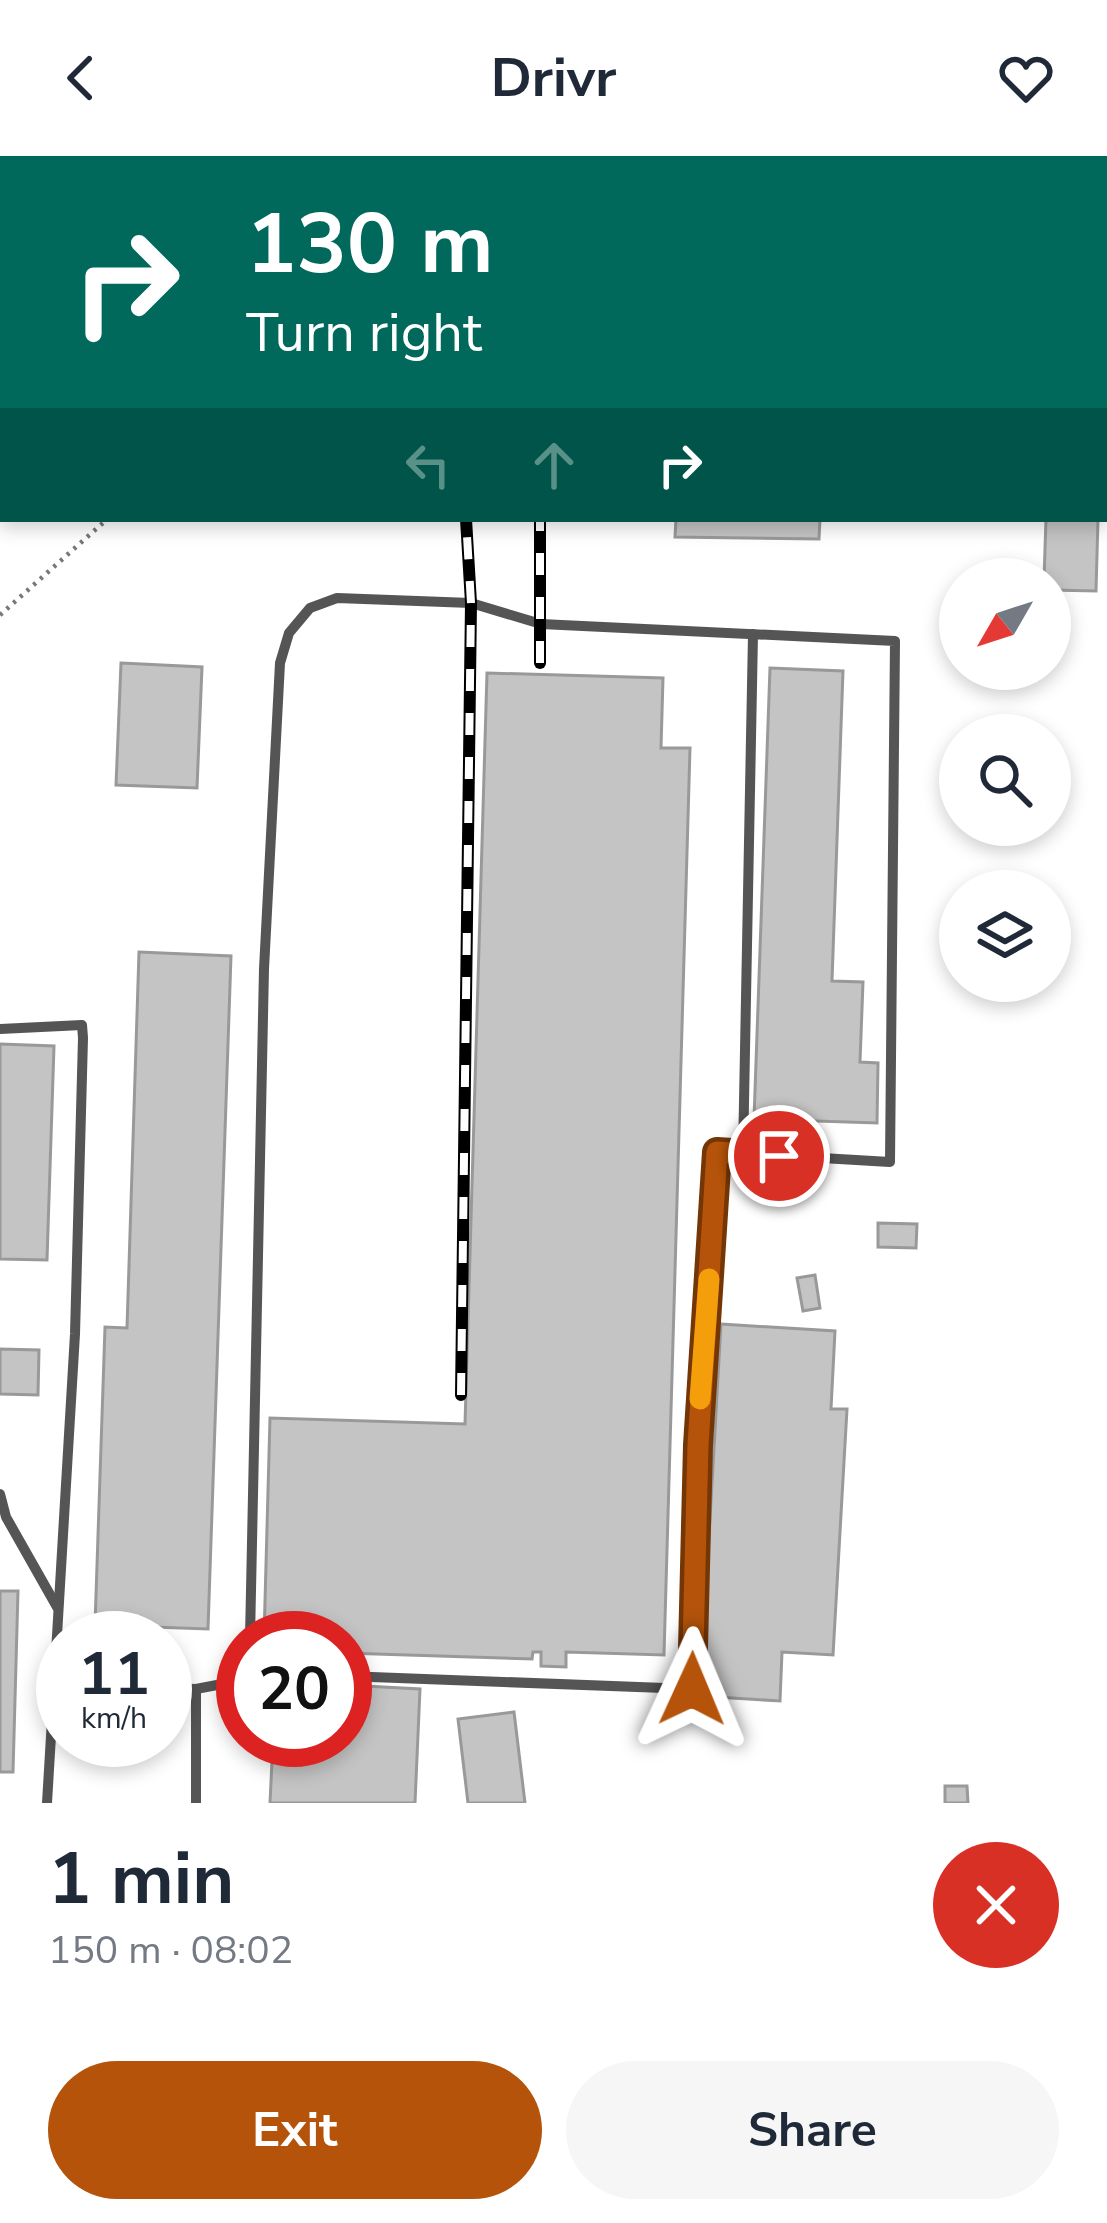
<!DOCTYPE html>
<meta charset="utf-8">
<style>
:root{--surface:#fff;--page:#f6f6f7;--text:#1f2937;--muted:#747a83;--accent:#b45309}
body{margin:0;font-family:"Nunito Sans",sans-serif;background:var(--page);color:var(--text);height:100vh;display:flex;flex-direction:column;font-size:45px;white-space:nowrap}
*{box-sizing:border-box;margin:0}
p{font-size:39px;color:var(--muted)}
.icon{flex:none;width:66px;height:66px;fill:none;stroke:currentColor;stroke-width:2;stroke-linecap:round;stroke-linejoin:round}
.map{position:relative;height:1647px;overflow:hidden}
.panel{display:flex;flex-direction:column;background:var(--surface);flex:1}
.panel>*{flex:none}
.top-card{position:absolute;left:0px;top:0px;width:1107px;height:366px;box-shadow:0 6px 18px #0003;background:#00695c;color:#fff;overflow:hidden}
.needle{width:78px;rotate:231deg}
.controls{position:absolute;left:939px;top:402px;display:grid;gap:24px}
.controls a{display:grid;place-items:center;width:132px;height:132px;border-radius:50%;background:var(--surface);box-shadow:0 6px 18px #0003;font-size:60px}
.speed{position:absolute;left:36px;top:1455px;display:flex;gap:24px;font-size:60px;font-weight:700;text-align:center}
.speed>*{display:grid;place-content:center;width:156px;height:156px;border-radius:50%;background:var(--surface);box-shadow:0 6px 18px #0003;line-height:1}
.speed small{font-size:30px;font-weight:400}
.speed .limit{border:18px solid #d22;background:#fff;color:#111}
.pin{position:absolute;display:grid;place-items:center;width:102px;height:102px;color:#fff;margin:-51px;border:6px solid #fff;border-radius:50%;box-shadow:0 3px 12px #0007}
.me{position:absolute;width:132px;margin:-66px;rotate:1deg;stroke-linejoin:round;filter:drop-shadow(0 0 9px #0008)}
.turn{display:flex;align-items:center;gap:42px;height:252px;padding:0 48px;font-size:54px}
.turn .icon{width:156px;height:156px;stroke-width:2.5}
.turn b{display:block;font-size:84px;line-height:102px}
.lanes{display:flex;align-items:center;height:114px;padding:0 48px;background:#0003;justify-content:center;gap:60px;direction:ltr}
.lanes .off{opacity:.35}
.round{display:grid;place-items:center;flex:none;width:126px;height:126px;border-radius:63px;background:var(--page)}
.summary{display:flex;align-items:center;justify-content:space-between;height:204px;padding:0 48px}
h1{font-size:72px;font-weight:700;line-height:90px}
.cta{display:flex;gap:24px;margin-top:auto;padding:24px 48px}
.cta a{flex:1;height:138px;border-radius:72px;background:var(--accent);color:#fff;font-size:48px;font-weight:700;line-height:138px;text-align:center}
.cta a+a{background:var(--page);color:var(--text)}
header{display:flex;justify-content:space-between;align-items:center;height:156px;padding:0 48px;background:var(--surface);font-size:54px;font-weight:700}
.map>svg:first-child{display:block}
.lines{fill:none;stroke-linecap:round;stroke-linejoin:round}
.stream{stroke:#a3a3a3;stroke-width:8}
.building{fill:#c4c4c4;stroke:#999;stroke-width:3}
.path{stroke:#777;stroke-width:4.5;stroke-dasharray:3 6;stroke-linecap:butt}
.service{stroke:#555;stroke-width:10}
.rail-casing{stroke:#000;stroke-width:12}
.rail{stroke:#fff;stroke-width:8;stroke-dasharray:22;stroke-linecap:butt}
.route-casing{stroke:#753606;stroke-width:30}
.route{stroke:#b45309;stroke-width:21}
.slow{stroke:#f59e0b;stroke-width:21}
</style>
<header><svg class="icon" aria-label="back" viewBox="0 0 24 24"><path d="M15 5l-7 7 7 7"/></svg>Drivr<svg class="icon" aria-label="heart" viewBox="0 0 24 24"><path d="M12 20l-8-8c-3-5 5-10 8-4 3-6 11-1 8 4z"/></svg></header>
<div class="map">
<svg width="1107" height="1647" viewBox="0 0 1107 1647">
<rect width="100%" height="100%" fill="#fff"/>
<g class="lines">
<!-- stream -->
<polyline class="stream" points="0,280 3,277"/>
</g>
<!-- building -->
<g class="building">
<polygon points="982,0 1107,0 1107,14 1104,3"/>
<polygon points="676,363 820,363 819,383 675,381"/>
<polygon points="1046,363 1098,363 1096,435 1050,434 1050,423 1044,423"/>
<polygon points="121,507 202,511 197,632 116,629"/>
<polygon points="770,512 843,515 832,825 863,826 860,906 878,907 877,967 754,963"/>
<polygon points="487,517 663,522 661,592 690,592 664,1499 566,1496 566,1511 541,1510 541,1496 533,1496 532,1503 345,1497 345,1482 264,1482 270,1262 465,1268"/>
<polygon points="139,796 231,800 208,1473 95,1469 105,1171 127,1172"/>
<polygon points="0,888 54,890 47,1104 0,1103"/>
<polygon points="878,1067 917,1068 916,1092 878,1091"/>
<polygon points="815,1119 820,1152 803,1155 797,1122"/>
<polygon points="721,1168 835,1175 831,1253 847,1253 833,1499 782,1496 780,1545 700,1540"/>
<polygon points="0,1193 39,1194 38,1239 0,1238"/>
<polygon points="0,1435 18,1435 13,1616 0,1616"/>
<polygon points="345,1529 420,1533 415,1647 270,1647 273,1584 345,1584"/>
<polygon points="514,1556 525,1647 468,1647 458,1563"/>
<polygon points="945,1630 967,1630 968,1647 945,1647"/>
</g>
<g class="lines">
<!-- path -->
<g class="path">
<polyline points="98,3 100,0"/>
<polyline points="0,127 3,125"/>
<polyline points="0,459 105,365"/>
</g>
<!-- service -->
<g class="service">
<polyline points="0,873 82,869 83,882 75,1178 47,1647"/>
<polyline points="743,998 753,478"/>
<polyline points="0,1338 6,1361 57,1451"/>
<polyline points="250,1482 264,813 280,507 289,477 310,452 337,442 471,447 541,468 895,485 890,1006 717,996 697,1289 691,1533 345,1520"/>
<polyline points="165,1532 196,1533"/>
<polyline points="196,1647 196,1533 243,1524"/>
</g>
<defs>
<g id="rail">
<polyline points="341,0 343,3"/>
<polyline points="391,0 394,3"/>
<polyline points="540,507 540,363"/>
<polyline points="461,1239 471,447 466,363"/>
</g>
</defs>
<!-- rail casing -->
<use href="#rail" class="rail-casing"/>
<!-- rail -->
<use href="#rail" class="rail"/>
</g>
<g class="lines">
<defs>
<polyline id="route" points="692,1533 698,1289 717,996 779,1000"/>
</defs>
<!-- route casing -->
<use href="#route" class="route-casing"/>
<!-- route -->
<use href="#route" class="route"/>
<!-- slow -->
<polyline class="slow" points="700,1243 709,1123"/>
</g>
</svg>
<div class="controls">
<a><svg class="needle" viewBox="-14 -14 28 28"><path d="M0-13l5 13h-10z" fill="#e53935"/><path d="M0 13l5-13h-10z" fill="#747a83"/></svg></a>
<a><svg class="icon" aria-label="search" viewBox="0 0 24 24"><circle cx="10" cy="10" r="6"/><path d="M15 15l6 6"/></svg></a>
<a><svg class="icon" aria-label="layers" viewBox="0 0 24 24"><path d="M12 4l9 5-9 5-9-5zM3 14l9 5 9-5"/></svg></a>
</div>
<div class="speed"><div>11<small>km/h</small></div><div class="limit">20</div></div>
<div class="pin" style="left:779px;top:1000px;background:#d93025"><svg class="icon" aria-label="arrive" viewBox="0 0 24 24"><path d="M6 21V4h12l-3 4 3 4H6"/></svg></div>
<svg class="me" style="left:692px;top:1533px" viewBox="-20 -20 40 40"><path d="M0-17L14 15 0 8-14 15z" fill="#b45309" stroke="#fff" stroke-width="4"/></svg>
<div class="top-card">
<div class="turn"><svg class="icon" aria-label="right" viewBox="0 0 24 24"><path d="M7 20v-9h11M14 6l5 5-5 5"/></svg><div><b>130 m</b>Turn right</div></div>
<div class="lanes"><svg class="icon off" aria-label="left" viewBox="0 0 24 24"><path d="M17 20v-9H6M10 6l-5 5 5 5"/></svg><svg class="icon off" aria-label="ahead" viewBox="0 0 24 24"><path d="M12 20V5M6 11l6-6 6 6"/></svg><svg class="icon" aria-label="right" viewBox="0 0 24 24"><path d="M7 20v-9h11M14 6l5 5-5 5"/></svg></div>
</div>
</div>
<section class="panel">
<div class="summary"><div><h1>1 min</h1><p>150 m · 08:02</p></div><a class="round" style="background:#d93025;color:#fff"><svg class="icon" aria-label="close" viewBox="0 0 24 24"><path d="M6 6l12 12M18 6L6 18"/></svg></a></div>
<div class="cta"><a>Exit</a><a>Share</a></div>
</section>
